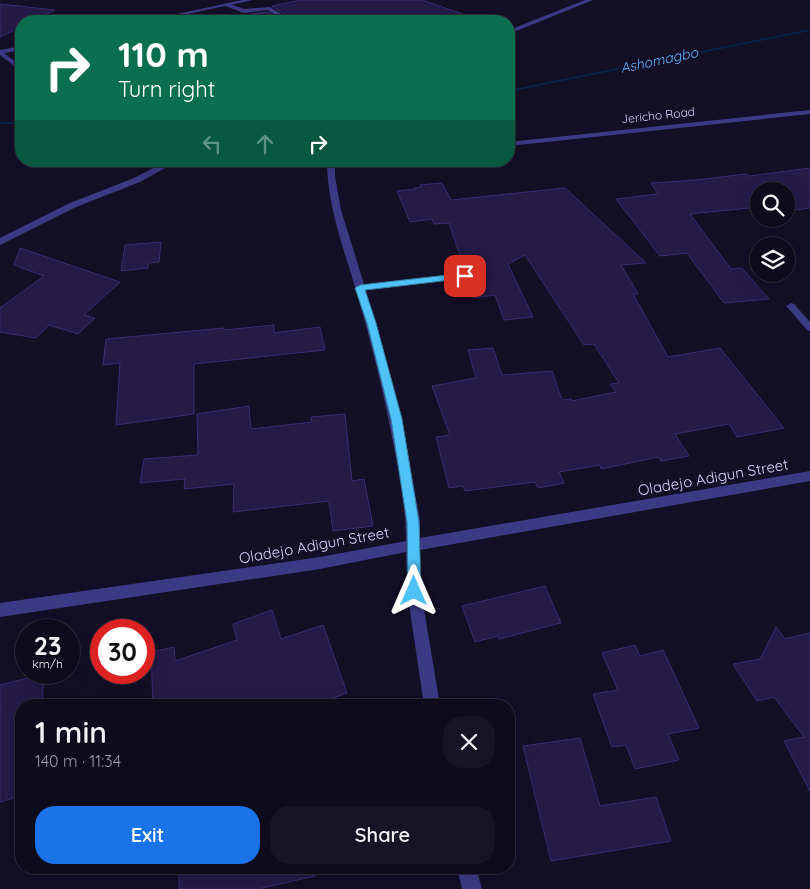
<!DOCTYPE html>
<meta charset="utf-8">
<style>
:root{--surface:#0e0b1c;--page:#171425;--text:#f1f3f6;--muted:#9b9ba3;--line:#2e2b3b;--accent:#1a73e8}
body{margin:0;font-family:Quicksand,sans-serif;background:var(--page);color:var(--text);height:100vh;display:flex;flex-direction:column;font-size:19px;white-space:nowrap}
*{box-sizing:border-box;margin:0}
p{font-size:16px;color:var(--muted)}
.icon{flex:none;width:28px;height:28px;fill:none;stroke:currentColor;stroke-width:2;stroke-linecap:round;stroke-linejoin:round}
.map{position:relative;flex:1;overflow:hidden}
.panel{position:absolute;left:15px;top:699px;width:500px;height:175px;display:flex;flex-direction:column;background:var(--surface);border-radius:20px;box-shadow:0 5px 20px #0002,0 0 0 1px var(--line)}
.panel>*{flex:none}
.guide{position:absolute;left:15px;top:15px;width:500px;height:152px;border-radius:20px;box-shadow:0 5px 20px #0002,0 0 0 1px var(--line);background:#0b6e4f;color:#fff;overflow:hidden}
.buttons{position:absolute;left:750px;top:182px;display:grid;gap:10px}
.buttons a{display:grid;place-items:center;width:45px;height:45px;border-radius:50%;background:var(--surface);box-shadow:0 5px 20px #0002,0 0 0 1px var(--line);font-size:25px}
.speed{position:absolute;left:15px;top:619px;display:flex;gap:10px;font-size:25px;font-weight:700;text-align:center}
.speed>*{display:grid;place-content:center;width:65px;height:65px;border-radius:50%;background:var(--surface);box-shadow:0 5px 20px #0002,0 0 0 1px var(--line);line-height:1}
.speed small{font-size:12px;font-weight:400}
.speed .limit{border:8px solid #d22;background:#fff;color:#111}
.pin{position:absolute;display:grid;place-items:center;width:42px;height:42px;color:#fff;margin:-21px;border-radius:10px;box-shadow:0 2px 8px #0006}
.me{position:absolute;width:55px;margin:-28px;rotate:0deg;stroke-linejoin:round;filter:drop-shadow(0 0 4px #0008)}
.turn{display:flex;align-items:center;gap:18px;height:105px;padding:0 20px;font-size:22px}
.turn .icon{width:65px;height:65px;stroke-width:2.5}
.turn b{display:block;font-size:35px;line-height:42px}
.lanes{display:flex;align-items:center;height:48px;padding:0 20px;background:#0003;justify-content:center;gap:25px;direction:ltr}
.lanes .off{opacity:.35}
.round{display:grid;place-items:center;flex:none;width:52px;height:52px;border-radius:20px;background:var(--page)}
.overview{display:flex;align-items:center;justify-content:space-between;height:85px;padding:0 20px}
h1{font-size:30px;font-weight:600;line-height:38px}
.primary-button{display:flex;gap:10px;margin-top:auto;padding:10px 20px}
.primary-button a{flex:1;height:58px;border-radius:20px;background:var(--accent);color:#fff;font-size:20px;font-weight:600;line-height:58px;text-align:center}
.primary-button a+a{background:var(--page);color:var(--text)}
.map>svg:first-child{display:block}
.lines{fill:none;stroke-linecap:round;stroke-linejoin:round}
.stream{fill:#0c2248;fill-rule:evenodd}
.building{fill:#241b47;stroke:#3b2d73}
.service{fill:#3d3a85;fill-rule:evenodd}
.minor{fill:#3d3a85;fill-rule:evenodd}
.tertiary{fill:#3d3a85;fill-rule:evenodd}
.route{fill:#4fc3f7;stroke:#337fa1}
.labels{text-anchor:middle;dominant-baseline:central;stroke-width:4;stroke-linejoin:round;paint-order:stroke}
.far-street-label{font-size:12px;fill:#d9d4ff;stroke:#130f26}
.far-water-label{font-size:14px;font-style:italic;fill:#62b6ff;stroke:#130f26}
.street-label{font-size:15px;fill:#d9d4ff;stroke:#130f26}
</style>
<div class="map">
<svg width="810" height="889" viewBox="0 0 810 889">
<rect width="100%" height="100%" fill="#130f26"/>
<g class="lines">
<!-- stream -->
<g class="stream">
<polygon points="810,29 810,31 509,92 509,90"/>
<rect x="0" y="122" width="21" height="2"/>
</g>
</g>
<!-- building -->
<g class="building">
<polygon points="301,0 422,0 474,18 474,21 295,21 272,6"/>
<polygon points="0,4 55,10 32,21 21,21 21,27 0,37"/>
<polygon points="267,12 284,21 245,21 245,15"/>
<polygon points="810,168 810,208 786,211 786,191 759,191 759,207 690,214 731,269 742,268 769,299 724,303 687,253 660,256 616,199 658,194 651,183 696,180 746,174 750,176"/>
<polygon points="442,183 451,200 565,188 646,263 621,265 638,294 633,294 668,357 720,348 784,428 737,437 729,424 675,434 689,456 661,461 659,457 601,469 600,465 559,472 564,483 538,488 535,482 465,491 463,486 449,488 436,437 450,435 432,386 476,378 468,350 493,348 502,375 552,371 562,400 571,399 572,401 616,392 610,384 619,383 594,344 584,345 525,255 508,264 533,317 504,320 495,295 473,298 468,280 470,278 470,273 465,271 449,223 434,224 432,219 410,222 397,191 416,189 415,188 421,187 420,185"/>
<polygon points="161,242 159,262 148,263 148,268 121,271 125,245"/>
<polygon points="20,248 120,282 84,315 95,318 78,334 49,325 36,338 0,332 0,308 44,276 14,265"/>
<polygon points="274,325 274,333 320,327 325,350 194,364 194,414 116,425 120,363 103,365 106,339 224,328 224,330"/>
<polygon points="249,406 251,429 312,422 311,417 345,414 352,481 364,479 373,526 333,531 329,501 233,512 234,484 184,489 185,479 140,483 144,459 198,455 197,414"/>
<polygon points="545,586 561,623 499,639 498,636 475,642 462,606"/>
<polygon points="272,610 281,639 323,625 347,693 314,705 153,705 151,652 174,647 175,661 237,640 233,624"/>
<polygon points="776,627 785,639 810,633 810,791 784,741 804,737 774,697 757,701 733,664 760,659"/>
<polygon points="635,645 640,656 663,650 699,728 668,734 679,760 635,769 626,745 612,747 593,694 618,690 602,653"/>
<polygon points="44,674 42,705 21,705 21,796 0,802 0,685"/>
<polygon points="580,738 600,806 656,797 671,841 551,861 523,746"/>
<polygon points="179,868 314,868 315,876 258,889 179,889"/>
</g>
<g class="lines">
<!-- service -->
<g class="service">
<polygon points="227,3 244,9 270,7 293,21 287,21 267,10 244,13 225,6"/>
<polygon points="465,273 468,274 468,278 360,291 355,288 360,285"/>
<polygon points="791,303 794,304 810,322 810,331 807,330 788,308 786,306"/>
</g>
<!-- minor -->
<g class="minor">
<polygon points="242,0 253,0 155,21 145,21"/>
<polygon points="585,0 593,0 509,34 509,30"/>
<polygon points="21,46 21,50 0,54 0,50"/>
<polygon points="167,161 178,161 140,182 76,207 0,245 0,238 70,203 134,178"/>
<path d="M327 161H335V176L341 210 376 323 402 419 420 521V538L810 471V481L420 550 421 591 440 705H424L407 591 406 552 320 569 0 617V603L320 557 406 541C406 516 402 493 398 469 388 410 374 352 357 294 345 251 327 207 327 161Z"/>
<polygon points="457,868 476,868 482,889 462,889"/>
</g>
<!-- tertiary -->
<g class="tertiary">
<polygon points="0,50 21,66 21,71 0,55"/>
<polygon points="810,110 810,114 509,146 509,142"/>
<polygon points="204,161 353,161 349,163 261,166 208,163"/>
</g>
</g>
<!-- route -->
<polygon class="route" points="465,273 468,274 468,278 365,290 376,323 402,419 419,522 421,591 419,595 414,597 410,595 408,591 407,522 391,419 367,323 355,288 360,285"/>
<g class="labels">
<!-- far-street labels -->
<g class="far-street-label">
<text transform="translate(658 115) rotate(-6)">Jericho Road</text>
</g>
<!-- far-water labels -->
<g class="far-water-label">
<text transform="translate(659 60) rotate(-12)">Ashomagbo</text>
</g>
<!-- street labels -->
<g class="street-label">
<text transform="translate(713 477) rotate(-10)">Oladejo Adigun Street</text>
<text transform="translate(314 545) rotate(-10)">Oladejo Adigun Street</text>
</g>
</g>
</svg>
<div class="buttons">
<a><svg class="icon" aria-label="search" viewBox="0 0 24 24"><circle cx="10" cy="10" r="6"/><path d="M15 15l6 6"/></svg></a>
<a><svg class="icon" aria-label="layers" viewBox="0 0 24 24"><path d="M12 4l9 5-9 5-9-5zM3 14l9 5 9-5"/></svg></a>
</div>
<div class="speed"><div>23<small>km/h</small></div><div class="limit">30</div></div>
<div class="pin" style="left:465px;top:276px;background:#d93025"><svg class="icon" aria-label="arrive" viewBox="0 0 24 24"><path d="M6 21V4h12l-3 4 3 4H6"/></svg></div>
<svg class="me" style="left:414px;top:591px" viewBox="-20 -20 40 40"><path d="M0-17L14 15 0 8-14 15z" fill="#4fc3f7" stroke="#fff" stroke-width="4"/></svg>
<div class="guide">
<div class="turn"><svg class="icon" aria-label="right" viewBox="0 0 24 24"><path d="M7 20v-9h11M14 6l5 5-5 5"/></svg><div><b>110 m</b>Turn right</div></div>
<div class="lanes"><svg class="icon off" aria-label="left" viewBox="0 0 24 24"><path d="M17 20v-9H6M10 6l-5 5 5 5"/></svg><svg class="icon off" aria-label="ahead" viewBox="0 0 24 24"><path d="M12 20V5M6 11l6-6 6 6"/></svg><svg class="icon" aria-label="right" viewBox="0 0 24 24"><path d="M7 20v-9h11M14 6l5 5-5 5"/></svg></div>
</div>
<section class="panel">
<div class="overview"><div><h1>1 min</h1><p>140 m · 11:34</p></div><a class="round"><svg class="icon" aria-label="close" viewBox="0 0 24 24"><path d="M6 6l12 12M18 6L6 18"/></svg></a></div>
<div class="primary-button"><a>Exit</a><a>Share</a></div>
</section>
</div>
